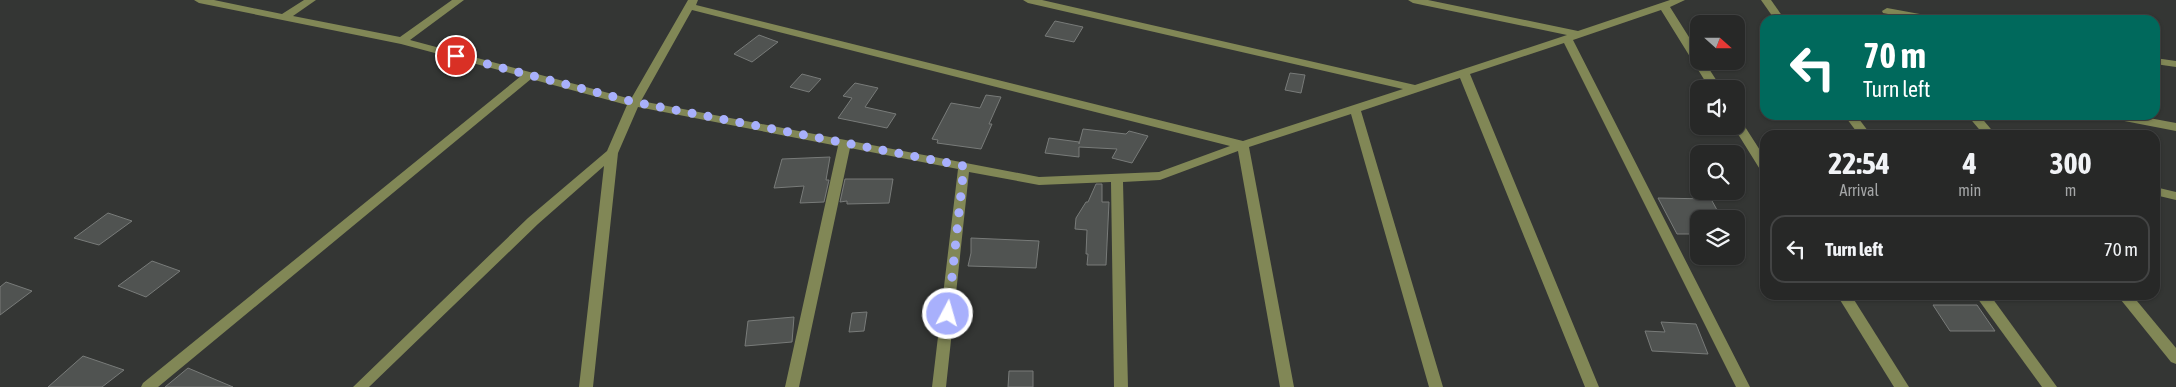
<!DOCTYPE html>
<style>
:root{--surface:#272827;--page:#333433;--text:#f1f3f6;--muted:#a4a6a7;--line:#434444}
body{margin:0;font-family:"Asap Condensed",sans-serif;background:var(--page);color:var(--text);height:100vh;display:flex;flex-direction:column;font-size:19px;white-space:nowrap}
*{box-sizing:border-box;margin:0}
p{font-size:16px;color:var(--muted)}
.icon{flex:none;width:28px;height:28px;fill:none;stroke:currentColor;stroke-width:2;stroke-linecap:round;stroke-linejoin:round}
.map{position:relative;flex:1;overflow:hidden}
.drawer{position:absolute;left:1760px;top:130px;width:400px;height:170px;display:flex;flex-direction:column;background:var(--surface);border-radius:15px;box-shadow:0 1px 4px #0004,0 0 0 1px var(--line)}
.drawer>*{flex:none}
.banner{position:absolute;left:1760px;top:15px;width:400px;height:105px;border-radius:15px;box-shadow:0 1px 4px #0004,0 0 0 1px var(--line);background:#00695c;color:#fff;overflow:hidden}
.needle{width:32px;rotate:111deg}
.tools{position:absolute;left:1690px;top:15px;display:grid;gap:10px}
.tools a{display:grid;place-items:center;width:55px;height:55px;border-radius:10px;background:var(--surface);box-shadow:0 1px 4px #0004,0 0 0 1px var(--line);font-size:25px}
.pin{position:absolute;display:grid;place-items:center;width:42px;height:42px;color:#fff;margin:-21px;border:2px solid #fff;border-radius:50%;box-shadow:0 1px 5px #0007}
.me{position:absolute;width:55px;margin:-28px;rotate:6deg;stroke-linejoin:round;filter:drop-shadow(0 0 4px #0008)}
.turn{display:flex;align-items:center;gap:18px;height:105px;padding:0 20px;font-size:22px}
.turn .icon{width:65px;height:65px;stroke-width:2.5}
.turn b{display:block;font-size:35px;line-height:42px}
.eta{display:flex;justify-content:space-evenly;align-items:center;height:85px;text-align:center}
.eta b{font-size:30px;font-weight:700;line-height:35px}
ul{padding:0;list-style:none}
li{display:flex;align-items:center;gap:15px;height:68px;margin:0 10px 8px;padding:0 10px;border:2px solid var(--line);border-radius:15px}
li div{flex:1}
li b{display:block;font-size:19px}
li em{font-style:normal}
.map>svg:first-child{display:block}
.building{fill:#505351;stroke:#787b79}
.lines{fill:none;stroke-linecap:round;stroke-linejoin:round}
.minor{fill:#818756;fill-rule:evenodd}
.route{stroke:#a8b0fc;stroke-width:9;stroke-dasharray:0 16.2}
</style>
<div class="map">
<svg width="2176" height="387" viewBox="0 0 2176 387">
<rect width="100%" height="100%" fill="#343634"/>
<!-- building -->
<g class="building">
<polygon points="1055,21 1083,27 1074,42 1045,36"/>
<polygon points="759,35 778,42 752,62 734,54"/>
<polygon points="1290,73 1305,75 1301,93 1285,90"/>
<polygon points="802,74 821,79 809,92 790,87"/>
<polygon points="855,83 878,88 865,107 896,114 887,128 838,118 852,98 843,96"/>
<polygon points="986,95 1001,97 989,124 992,124 981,149 937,143 938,140 932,139 951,103 980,108"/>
<polygon points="1083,129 1126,134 1129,131 1148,136 1132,163 1112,158 1117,149 1079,147 1079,157 1045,153 1049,138 1079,142 1079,144"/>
<polygon points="830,157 826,180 829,180 824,202 800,203 804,186 774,188 782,159"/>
<polygon points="845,179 893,179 889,203 847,204 847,201 840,202"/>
<polygon points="1096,184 1102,184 1102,202 1109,202 1106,265 1087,265 1088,254 1086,254 1087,230 1075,229 1076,218 1086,202 1088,202"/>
<polygon points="1658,198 1711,199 1722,219 1699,219 1699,234 1677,234"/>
<polygon points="108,213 132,221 99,245 74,238"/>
<polygon points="971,238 1039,241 1036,268 968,266 971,253"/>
<polygon points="152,261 180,271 146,297 118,286"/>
<polygon points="6,282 32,291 0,315 0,287"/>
<polygon points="1933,305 1977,305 1995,331 1950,331"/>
<polygon points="867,312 864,331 849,332 852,313"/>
<polygon points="794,317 792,342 745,346 748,321"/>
<polygon points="1661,322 1696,324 1708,354 1652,351 1645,331 1665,332"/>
<polygon points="83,356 124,370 102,387 48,387"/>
<polygon points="188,368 233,387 165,387"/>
<polygon points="1009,371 1033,371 1033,387 1008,387"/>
</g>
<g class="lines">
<!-- minor -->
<g class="minor">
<path d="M194 0H214L282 14 304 0H316L293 16 400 37 452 0H464L410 40 631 99 688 0H698L696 5 1243 141 1403 89 1028 3 1023 0H1042L1415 85 1567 35 1413 3 1408 0H1428L1578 31 1670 0H1685L1670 7 1699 53V61H1704L1722 89H1710L1661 10 1573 40 1750 387H1736L1564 43 1470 74 1599 387H1585L1460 78 1361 111 1443 387H1429L1351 114 1249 147 1294 387H1280L1238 151 1160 180 1123 182 1128 387H1114L1111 182 1039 185 969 172 946 387H932L958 169 850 148 799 387H785L838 146 638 107 618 153 593 387H579L604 166 538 224 369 387H353L528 218 607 151 627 105 531 79 158 387H141L143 383 521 76 401 44 199 3ZM692 10 1230 146 1159 172 1039 177 641 101Z"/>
<polygon points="1761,0 1771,0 1785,20 1775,20"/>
<polygon points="1887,8 1936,17 1941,20 1919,20 1883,13 1882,11"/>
<polygon points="2155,58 2176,61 2176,67 2155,64"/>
<polygon points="1844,115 1856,115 1871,135 1859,135"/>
<polygon points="1967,115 1979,115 1996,135 1984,135"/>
<polygon points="2108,115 2133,115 2176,123 2176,131 2114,119"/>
<polygon points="1736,118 1740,119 1765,158 1765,172 1761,171 1733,126 1736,126"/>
<polygon points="2155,187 2176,192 2176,200 2155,195"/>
<polygon points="1837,295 1851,295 1909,387 1894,387"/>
<polygon points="1975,295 1990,295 2057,387 2042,387"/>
<polygon points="2117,295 2132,295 2176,348 2176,364 2171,362"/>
</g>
</g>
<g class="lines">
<!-- route -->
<polyline class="route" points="456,56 634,102 964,166 948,314"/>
</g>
</svg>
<div class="tools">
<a><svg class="needle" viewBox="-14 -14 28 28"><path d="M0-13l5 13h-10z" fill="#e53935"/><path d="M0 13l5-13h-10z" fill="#a4a6a7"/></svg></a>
<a><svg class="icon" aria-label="sound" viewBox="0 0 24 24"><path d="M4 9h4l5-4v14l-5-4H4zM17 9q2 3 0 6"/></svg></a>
<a><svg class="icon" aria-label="search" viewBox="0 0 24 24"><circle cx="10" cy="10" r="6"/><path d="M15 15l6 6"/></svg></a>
<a><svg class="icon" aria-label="layers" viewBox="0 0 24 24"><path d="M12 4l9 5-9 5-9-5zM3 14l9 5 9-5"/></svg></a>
</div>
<div class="pin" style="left:456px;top:56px;background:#d93025"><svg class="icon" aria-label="arrive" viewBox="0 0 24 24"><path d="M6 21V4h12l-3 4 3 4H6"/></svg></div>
<svg class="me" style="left:948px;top:314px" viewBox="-20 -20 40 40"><circle r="17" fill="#a8b0fc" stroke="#fff" stroke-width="3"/><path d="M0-11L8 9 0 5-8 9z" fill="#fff"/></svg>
<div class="banner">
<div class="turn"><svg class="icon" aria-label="left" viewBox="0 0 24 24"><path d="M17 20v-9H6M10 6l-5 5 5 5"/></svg><div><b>70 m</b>Turn left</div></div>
</div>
<section class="drawer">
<div class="eta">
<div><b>22:54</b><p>Arrival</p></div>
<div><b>4</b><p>min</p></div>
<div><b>300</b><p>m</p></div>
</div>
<ul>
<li><svg class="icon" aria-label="left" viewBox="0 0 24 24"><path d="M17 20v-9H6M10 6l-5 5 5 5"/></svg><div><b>Turn left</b></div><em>70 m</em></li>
</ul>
</section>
</div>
